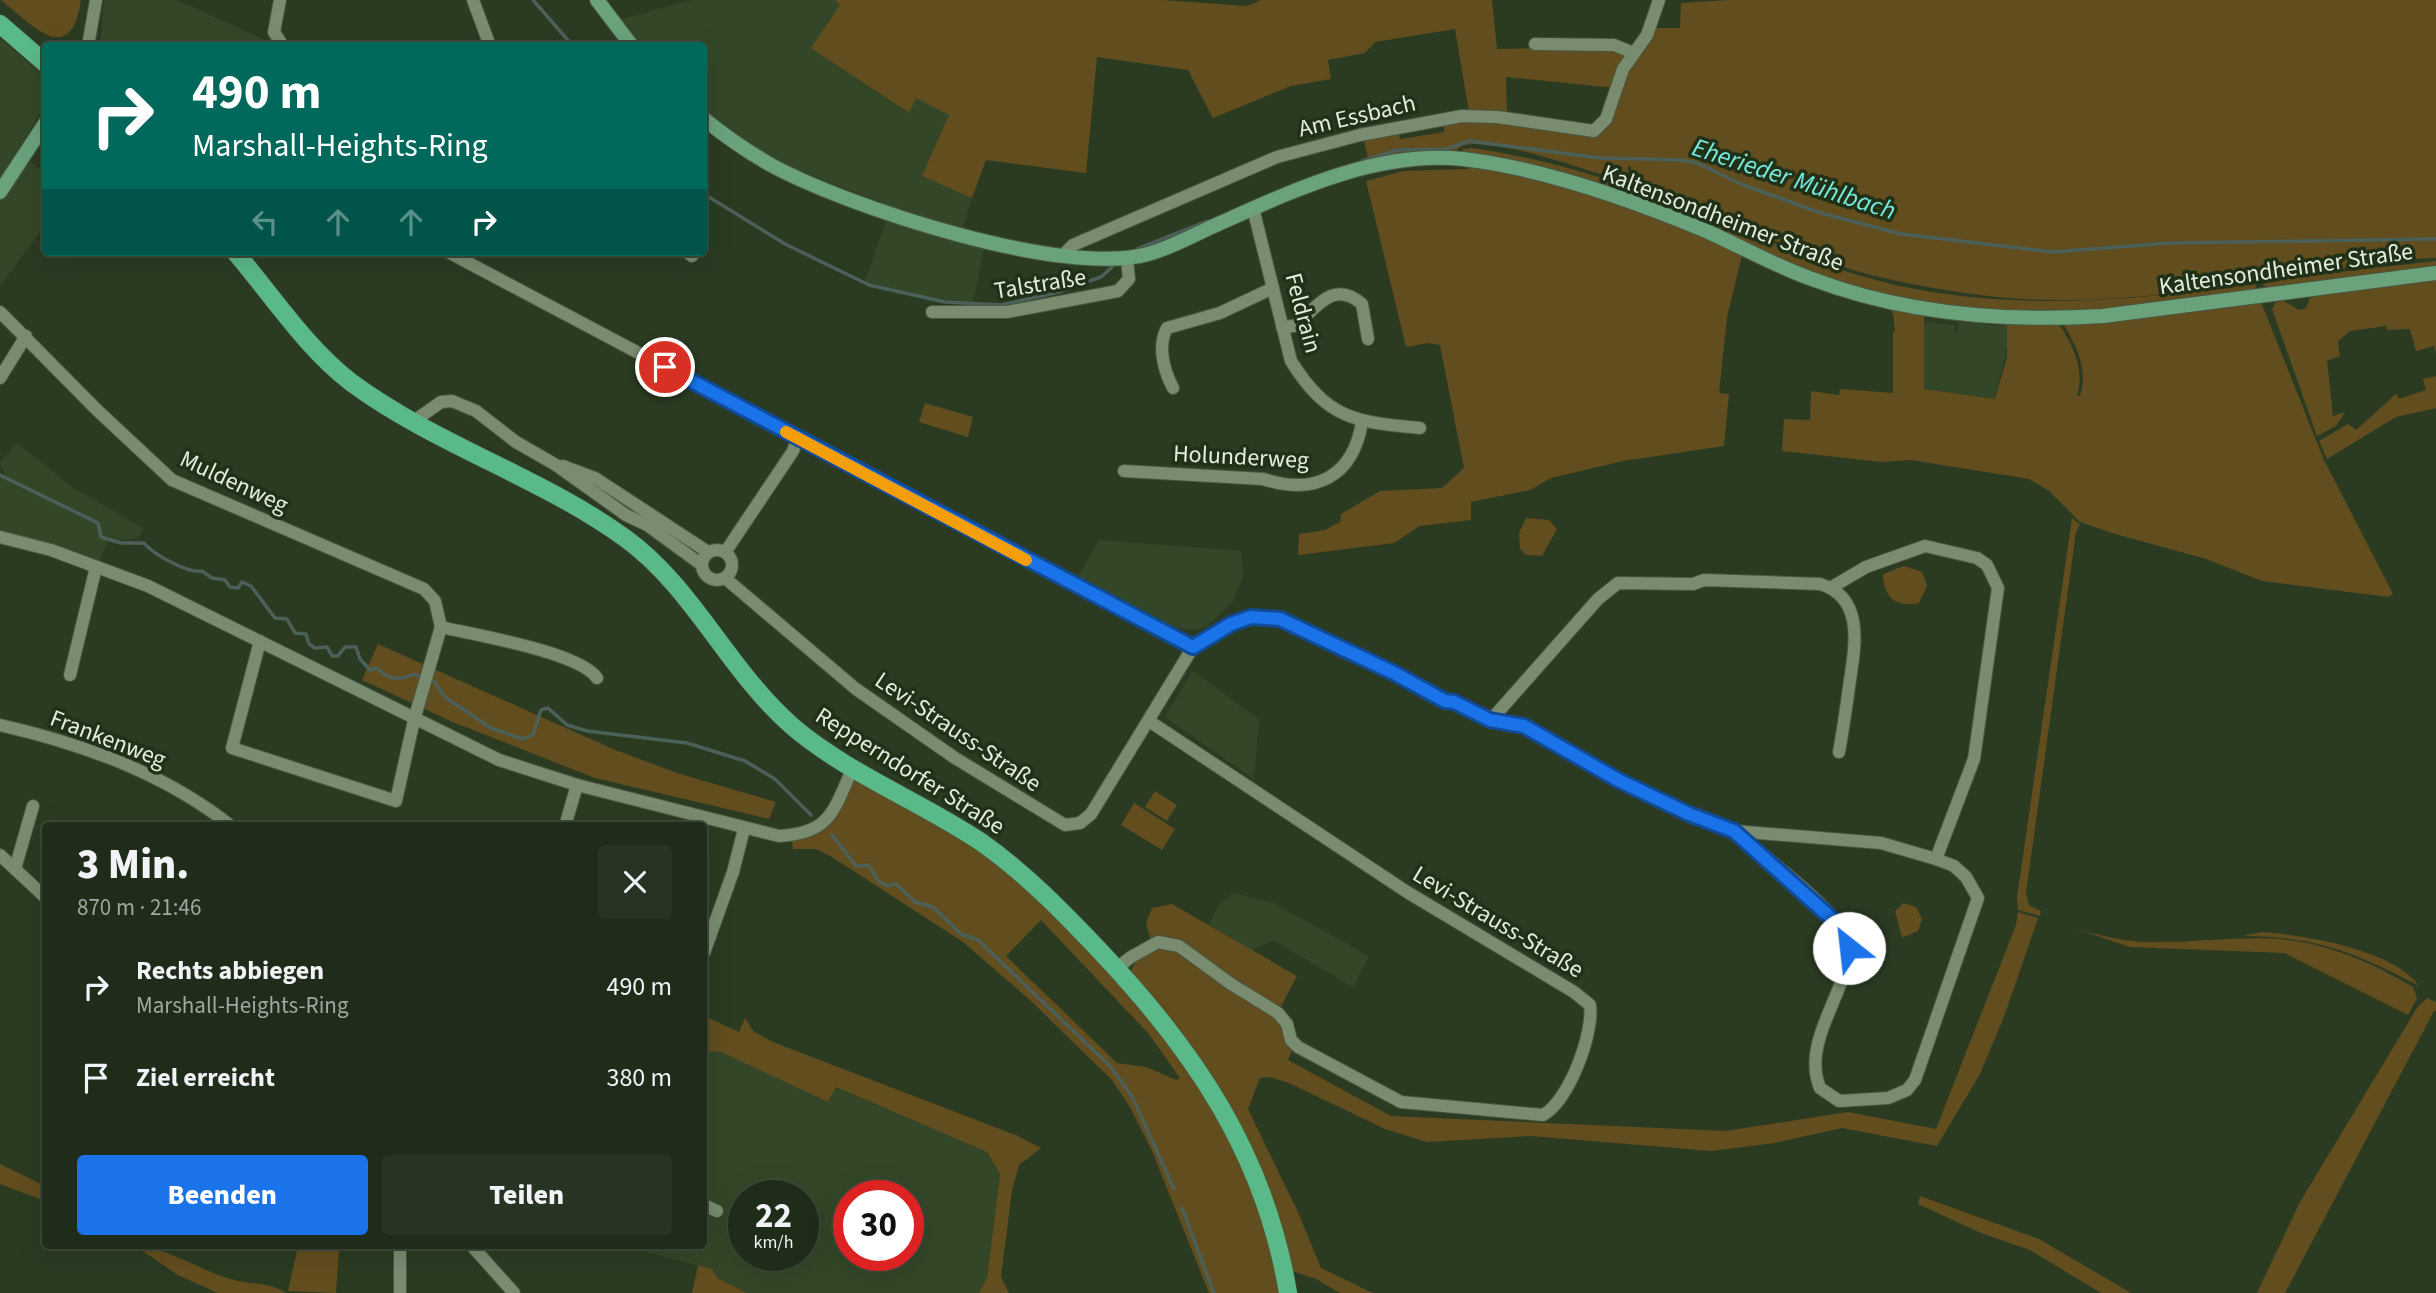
<!DOCTYPE html>
<html lang="de">
<meta charset="utf-8">
<style>
:root{--surface:#202c1a;--page:#283423;--text:#f1f3f6;--muted:#a2a7a2;--line:#3d4839;--accent:#1a73e8}
body{margin:0;font-family:"Source Sans 3",sans-serif;background:var(--page);color:var(--text);height:100vh;display:flex;flex-direction:column;font-size:26px;white-space:nowrap}
*{box-sizing:border-box;margin:0}
p{font-size:23px;color:var(--muted)}
.icon{flex:none;width:38px;height:38px;fill:none;stroke:currentColor;stroke-width:2;stroke-linecap:round;stroke-linejoin:round}
.map{position:relative;flex:1;overflow:hidden}
.sheet{position:absolute;left:42px;top:822px;width:665px;height:427px;display:flex;flex-direction:column;background:var(--surface);border-radius:7px;box-shadow:0 7px 28px #0002,0 0 0 2px var(--line)}
.sheet>*{flex:none}
.guide{position:absolute;left:42px;top:42px;width:665px;height:214px;border-radius:7px;box-shadow:0 7px 28px #0002,0 0 0 2px var(--line);background:#00695c;color:#fff;overflow:hidden}
.speed{position:absolute;left:728px;top:1180px;display:flex;gap:14px;font-size:35px;font-weight:700;text-align:center}
.speed>*{display:grid;place-content:center;width:91px;height:91px;border-radius:50%;background:var(--surface);box-shadow:0 7px 28px #0002,0 0 0 2px var(--line);line-height:1}
.speed small{font-size:18px;font-weight:400}
.speed .limit{border:10px solid #d22;background:#fff;color:#111}
.pin{position:absolute;display:grid;place-items:center;width:60px;height:60px;color:#fff;margin:-30px;border:4px solid #fff;border-radius:50%;box-shadow:0 2px 7px #0007}
.me{position:absolute;width:77px;margin:-38px;rotate:331deg;stroke-linejoin:round;filter:drop-shadow(0 0 5px #0008)}
.turn{display:flex;align-items:center;gap:24px;height:147px;padding:0 35px;font-size:32px}
.turn .icon{width:91px;height:91px;stroke-width:2.5}
.turn b{display:block;font-size:49px;line-height:60px}
.lanes{display:flex;align-items:center;height:66px;padding:0 35px;background:#0003;justify-content:center;gap:35px;direction:ltr}
.lanes .off{opacity:.35}
.round{display:grid;place-items:center;flex:none;width:74px;height:74px;border-radius:7px;background:var(--page)}
.overview{display:flex;align-items:center;justify-content:space-between;height:119px;padding:0 35px}
h1{font-size:42px;font-weight:800;line-height:52px}
.cta{display:flex;gap:14px;margin-top:auto;padding:14px 35px}
.cta a{flex:1;height:80px;border-radius:7px;background:var(--accent);color:#fff;font-size:28px;font-weight:800;line-height:80px;text-align:center}
.cta a+a{background:var(--page);color:var(--text)}
ul{padding:0;list-style:none}
li{display:flex;align-items:center;gap:21px;height:91px;padding:0 35px}
li div{flex:1}
li b{display:block;font-size:26px}
li em{font-style:normal}
.map>svg:first-child{display:block}
.built{fill:#334728;fill-rule:evenodd}
.green{fill:#624d1e;fill-rule:evenodd}
.lines{fill:none;stroke-linecap:round;stroke-linejoin:round}
.stream{stroke:#4b6059;stroke-width:3.5}
.street-casing{stroke:#495741;stroke-width:14}
.secondary-casing{stroke:#495741;stroke-width:16}
.primary-casing{stroke:#495741;stroke-width:19}
.street{stroke:#798c70;stroke-width:12}
.secondary{stroke:#6aa27c;stroke-width:14}
.primary{stroke:#5ab989;stroke-width:18}
.route-casing{stroke:#114b97;stroke-width:18}
.route{stroke:#1a73e8;stroke-width:12}
.slow{stroke:#f59e0b;stroke-width:12}
.labels{text-anchor:middle;dominant-baseline:central;stroke-width:7;stroke-linejoin:round;paint-order:stroke}
.street-label{font-size:24px;fill:#e2eddd;stroke:#213118}
.water-label{font-size:26px;font-style:italic;fill:#75ebdf;stroke:#213118}
</style>
<div class="map">
<svg width="2436" height="1293" viewBox="0 0 2436 1293">
<rect width="100%" height="100%" fill="#2b3b22"/>
<!-- built -->
<g class="built">
<polygon points="104,0 177,0 279,46 100,46"/>
<polygon points="692,0 835,0 840,5 812,48 908,113 916,97 949,115 923,176 972,198 959,239 984,248 973,303 918,296 865,282 891,206 775,161 709,118 704,112 704,46 640,45 625,28 622,19"/>
<polygon points="0,38 46,78 45,104 18,152 45,173 45,225 0,286"/>
<polygon points="2003,320 2007,320 2008,343 1995,399 1924,389 1924,322 1955,325 1954,333 1957,334 1958,322 2002,326"/>
<polygon points="17,443 72,487 143,528 138,538 121,540 110,537 99,561 55,546 0,533 0,476 5,475 0,463"/>
<polygon points="1099,540 1241,551 1243,577 1233,601 1206,627 1190,630 1175,627 1077,578"/>
<polygon points="1193,671 1259,720 1254,779 1165,717"/>
<polygon points="1233,893 1273,903 1369,956 1353,987 1273,940 1252,950 1209,925 1218,906"/>
<path d="M704 1051 721 1052 828 1102 835 1087 987 1152 1000 1174 987 1278 979 1293H747L717 1278 712 1269 621 1246H704ZM744 1195H803V1255H744ZM849 1195H908V1255H849Z"/>
</g>
<!-- green -->
<g class="green">
<path d="M1 0H81C71 70 31 24 1 0Z"/>
<path d="M835 0H1163L1247 6 1261 0H1492L1497 49 1614 47 1635 55 1652 28H1680L1681 3 1728 0H2436V258L2406 259C2288 274 2168 302 2048 300 1990 299 1932 289 1875 276 1791 255 1715 210 1632 185L1631 166H1628V183C1592 172 1500 138 1465 145 1459 147 1456 150 1453 155L1369 162 1363 137 1398 130 1400 139 1444 132V121L1464 118 1595 132 1615 88 1506 77 1507 115 1469 112 1455 29 1375 42 1365 53 1328 60 1331 79 1291 86 1213 118 1188 70 1097 57 1086 173 986 160 972 198 922 176 949 115 916 98 909 113 811 48 840 5Z"/>
<path d="M1472 148C1559 160 1643 190 1725 223 1766 239 1806 258 1848 272 1982 315 2120 302 2256 284L2255 291 2136 309 1980 313 1845 288 1691 223 1459 156 1463 149Z"/>
<polygon points="1471,164 1590,192 1743,251 1727,317 1719,393 1729,394 1724,446 1623,461 1551,478 1530,490 1471,502 1471,520 1420,526 1394,543 1298,555 1299,534 1325,530 1340,522 1341,514 1380,491 1442,488 1464,468 1440,345 1429,343 1406,347 1366,181 1403,171 1468,169"/>
<polygon points="2436,261 2436,272 2268,289 2263,285 2269,280"/>
<polygon points="2436,276 2436,353 2434,346 2416,351 2410,329 2387,330 2386,326 2350,331 2338,341 2340,356 2327,361 2333,416 2345,412 2336,426 2317,436 2272,309 2276,302 2284,301 2299,310 2306,308 2311,295"/>
<path d="M2261 302 2324 460 2393 594 2388 597 2262 581 2206 559 2112 533 2080 522 2049 491 2029 479 1911 460 1882 462 1782 451 1784 419 1810 420 1811 391 1839 395 1840 389 1893 393V332L1895 330 1893 314 1886 303 1924 310V389L1995 399 2007 357V320H2056C2071 341 2086 369 2077 395L2080 396C2089 368 2075 344 2061 320Z"/>
<polygon points="2436,376 2436,408 2396,417 2327,459 2319,441 2348,424 2356,430 2396,394 2399,399 2426,390 2423,379"/>
<polygon points="925,403 973,417 968,437 919,422"/>
<polygon points="1526,518 1549,520 1557,529 1542,556 1526,555 1520,549 1519,533"/>
<polygon points="2072,518 2080,524 2076,532 2026,893 2029,905 2041,911 2040,916 2018,910 2017,897"/>
<path d="M1904 566 1922 572 1927 586 1919 603C1897 608 1883 598 1883 574Z"/>
<polygon points="378,644 613,749 677,773 776,802 769,819 595,778 455,723 362,680"/>
<path d="M858 776 990 855 1113 970 1184 1057 1250 1177 1284 1293H1209L1152 1151 1130 1107 1112 1080 1032 1002 963 942 832 857 816 849H793L792 840 819 831 851 780ZM1041 920 1148 1033 1180 1078 1176 1080 1146 1067 1117 1063 1006 956Z"/>
<polygon points="1155,791 1177,805 1167,821 1145,807"/>
<polygon points="1134,803 1175,829 1162,850 1121,825"/>
<polygon points="1904,903 1916,907 1922,919 1918,931 1902,938 1895,911"/>
<polygon points="1172,904 1297,976 1279,1010 1186,947 1151,941 1146,923 1152,908"/>
<polygon points="2018,912 2038,918 2005,1014 1980,1074 1937,1146 1842,1128 1775,1143 1712,1151 1531,1136 1427,1142 1385,1129 1289,1083 1269,1077 1260,1078 1248,1109 1297,1210 1321,1268 1373,1293 1340,1293 1316,1279 1289,1270 1261,1181 1131,970 1142,953 1166,944 1280,1019 1293,1048 1288,1060 1391,1116 1726,1131 1848,1112 1936,1129 2016,925"/>
<path d="M2071 927C2097 935 2123 942 2150 942 2196 943 2243 935 2289 940 2335 946 2374 964 2413 987L2417 998 2408 1015 2284 953 2130 947Z"/>
<path d="M2262 932C2304 935 2395 950 2419 986 2354 952 2318 937 2243 936Z"/>
<polygon points="2427,998 2436,1002 2436,1011 2434,1011 2285,1293 2257,1293 2300,1202 2417,1008"/>
<polygon points="704,1016 739,1032 745,1018 753,1031 773,1042 1018,1136 1041,1148 1019,1165 1012,1191 1001,1277 1009,1293 979,1293 987,1278 1000,1174 987,1152 836,1087 828,1102 721,1052 704,1051"/>
<polygon points="0,1164 45,1186 45,1201 0,1184"/>
<polygon points="1920,1196 2039,1239 2131,1293 2101,1293 2030,1250 1981,1233 1918,1204"/>
<path d="M135 1246C166 1246 202 1272 234 1280 251 1285 272 1282 286 1293H218L178 1275Z"/>
<polygon points="298,1246 335,1246 339,1250 336,1293 288,1291"/>
<polygon points="698,1265 712,1269 717,1278 747,1293 692,1293"/>
</g>
<g class="lines">
<!-- stream -->
<g class="stream">
<polyline points="533,0 573,46"/>
<polyline points="1362,161 1398,150 1446,149 1469,141 1600,158 1681,160 1697,163 1741,184 1821,213 1901,234 2053,252 2170,243 2436,239"/>
<polyline points="704,194 785,244 869,285 945,302 1001,305 1059,292 1101,277 1112,267"/>
<polyline points="1137,249 1208,221"/>
<path d="M0 475 98 523 101 537 121 543H144C153 554 188 574 202 571L212 578 225 580 230 587 238 588 242 582 251 586 275 618 287 619 295 633 306 634 309 644 315 648 327 647 332 656H338L345 647H356L360 659 370 670 376 668C390 680 398 681 415 674L434 682 445 697 491 728 523 739 533 735 541 710 548 708 567 725 587 731 687 743 745 761 775 779 811 815"/>
<polyline points="832,835 856,866 869,865 878,881 887,886 896,884 915,902 933,907 961,934 978,940 1110,1066 1133,1098 1174,1189"/>
<polyline points="1182,1208 1214,1293"/>
</g>
<defs>
<g id="street">
<polyline points="280,0 274,32 283,46"/>
<polyline points="473,0 490,46"/>
<polyline points="1535,44 1614,45 1634,53"/>
<polyline points="88,46 96,0"/>
<path d="M1253 208 1291 361C1328 420 1356 422 1420 428"/>
<polyline points="448,252 1193,647"/>
<polyline points="687,252 692,256"/>
<polyline points="1062,256 1073,245 1277,157 1360,135 1462,116 1497,117 1594,131 1606,119 1623,69 1647,35 1659,0"/>
<path d="M0 312 97 410 172 480 424 589 435 601 441 627C475 635 579 652 597 678"/>
<polyline points="932,312 1007,312 1118,291 1129,279 1127,259"/>
<path d="M1282 327 1294 326C1316 310 1332 278 1362 304L1368 339"/>
<polyline points="0,378 26,336"/>
<path d="M1173 388C1164 371 1157 346 1167 328L1220 313 1273 288"/>
<polyline points="414,421 441,402 452,401 476,411 516,442 556,465 626,515 647,525 702,565"/>
<polyline points="563,466 595,478 708,552"/>
<path d="M1124 471 1263 479C1315 496 1353 477 1362 422"/>
<path d="M0 537 51 550 148 586 499 760 577 785 779 836C832 833 833 810 853 768"/>
<circle cx="717" cy="565" r="15"/>
<polyline points="726,551 793,451 798,438"/>
<path d="M725 578 856 689 955 758 1065 825 1080 823 1091 814 1193 647 1231 624 1251 617 1280 619 1394 673 1445 701 1454 703 1490 721 1524 726 1618 780 1689 814 1734 831 1881 843 1936 859 1954 866 1966 877 1978 898 1915 1080 1907 1090 1888 1098 1839 1101 1820 1088C1797 1032 1868 975 1841 929 1826 902 1760 853 1734 831"/>
<polyline points="1832,587 1866,567 1925,546 1977,558 1987,565 1998,588 1974,759 1936,859"/>
<polyline points="260,641 232,748 396,801 414,720 441,627"/>
<polyline points="70,675 96,567"/>
<path d="M1490 721 1598 599 1618 583 1693 584 1704 580 1820 584C1867 598 1854 651 1849 687 1846 709 1843 730 1839 752"/>
<path d="M0 725C83 744 164 773 231 826"/>
<polyline points="565,826 577,785"/>
<polyline points="0,855 46,898"/>
<polyline points="15,869 33,806"/>
<polyline points="704,953 733,872 744,829"/>
<path d="M1117 968 1131 957 1158 942 1179 946 1231 984 1278 1013 1287 1024 1291 1040 1298 1047 1401 1102 1543 1115C1569 1101 1594 1033 1590 1005L1574 992 1407 892 1149 721"/>
<polyline points="704,1205 717,1211"/>
<polyline points="400,1246 400,1293"/>
<polyline points="472,1246 514,1293"/>
</g>
<g id="secondary">
<polyline points="597,0 632,46"/>
<path d="M704 119C725 136 748 152 771 165 848 207 1064 278 1148 254 1171 248 1193 235 1216 225 1292 191 1377 150 1463 159 1541 168 1632 200 1704 230 1740 246 1775 266 1812 279 1904 314 2006 322 2103 316L2436 273"/>
<polyline points="0,192 46,122"/>
</g>
<g id="primary">
<polyline points="0,24 46,64"/>
<path d="M235 252C272 295 306 348 352 383 436 445 541 477 625 538 693 587 728 670 792 726 848 774 920 801 981 842 1025 873 1062 911 1099 950 1194 1050 1265 1154 1288 1293"/>
</g>
</defs>
<!-- street casing -->
<use href="#street" class="street-casing"/>
<!-- secondary casing -->
<use href="#secondary" class="secondary-casing"/>
<!-- primary casing -->
<use href="#primary" class="primary-casing"/>
<!-- street -->
<use href="#street" class="street"/>
<!-- secondary -->
<use href="#secondary" class="secondary"/>
<!-- primary -->
<use href="#primary" class="primary"/>
</g>
<g class="lines">
<defs>
<polyline id="route" points="665,367 1193,647 1231,624 1251,617 1280,619 1394,673 1445,701 1454,702 1490,720 1524,726 1618,780 1689,814 1734,831 1840,926 1849,948"/>
</defs>
<!-- route casing -->
<use href="#route" class="route-casing"/>
<!-- route -->
<use href="#route" class="route"/>
<!-- slow -->
<polyline class="slow" points="786,432 1026,560"/>
</g>
<g class="labels">
<!-- street labels -->
<g class="street-label">
<text transform="translate(1357 116) rotate(-13)">Am Essbach</text>
<text transform="translate(1723 218) rotate(21)">Kaltensondheimer Straße</text>
<text transform="translate(2286 269) rotate(-8)">Kaltensondheimer Straße</text>
<text transform="translate(1040 284) rotate(-9)">Talstraße</text>
<text transform="translate(1303 313) rotate(75)">Feldrain</text>
<text transform="translate(1241 457) rotate(3)">Holunderweg</text>
<text transform="translate(234 482) rotate(25)">Muldenweg</text>
<text transform="translate(958 732) rotate(34)">Levi-Strauss-Straße</text>
<text transform="translate(108 739) rotate(21)">Frankenweg</text>
<text transform="translate(910 771) rotate(32)">Repperndorfer Straße</text>
<text transform="translate(1498 922) rotate(31)">Levi-Strauss-Straße</text>
</g>
<!-- water labels -->
<g class="water-label">
<text transform="translate(1794 179) rotate(18)">Eherieder Mühlbach</text>
</g>
</g>
</svg>
<div class="speed"><div>22<small>km/h</small></div><div class="limit">30</div></div>
<div class="pin" style="left:665px;top:367px;background:#d93025"><svg class="icon" aria-label="arrive" viewBox="0 0 24 24"><path d="M6 21V4h12l-3 4 3 4H6"/></svg></div>
<svg class="me" style="left:1849px;top:948px" viewBox="-20 -20 40 40"><circle r="19" fill="#fff"/><path d="M0-13L10 11 0 6-10 11z" fill="#1a73e8"/></svg>
<div class="guide">
<div class="turn"><svg class="icon" aria-label="right" viewBox="0 0 24 24"><path d="M7 20v-9h11M14 6l5 5-5 5"/></svg><div><b>490 m</b>Marshall-Heights-Ring</div></div>
<div class="lanes"><svg class="icon off" aria-label="left" viewBox="0 0 24 24"><path d="M17 20v-9H6M10 6l-5 5 5 5"/></svg><svg class="icon off" aria-label="ahead" viewBox="0 0 24 24"><path d="M12 20V5M6 11l6-6 6 6"/></svg><svg class="icon off" aria-label="ahead" viewBox="0 0 24 24"><path d="M12 20V5M6 11l6-6 6 6"/></svg><svg class="icon" aria-label="right" viewBox="0 0 24 24"><path d="M7 20v-9h11M14 6l5 5-5 5"/></svg></div>
</div>
<section class="sheet">
<div class="overview"><div><h1>3 Min.</h1><p>870 m · 21:46</p></div><a class="round"><svg class="icon" aria-label="close" viewBox="0 0 24 24"><path d="M6 6l12 12M18 6L6 18"/></svg></a></div>
<ul>
<li><svg class="icon" aria-label="right" viewBox="0 0 24 24"><path d="M7 20v-9h11M14 6l5 5-5 5"/></svg><div><b>Rechts abbiegen</b><p>Marshall-Heights-Ring</p></div><em>490 m</em></li>
<li><svg class="icon" aria-label="arrive" viewBox="0 0 24 24"><path d="M6 21V4h12l-3 4 3 4H6"/></svg><div><b>Ziel erreicht</b></div><em>380 m</em></li>
</ul>
<div class="cta"><a>Beenden</a><a>Teilen</a></div>
</section>
</div>
